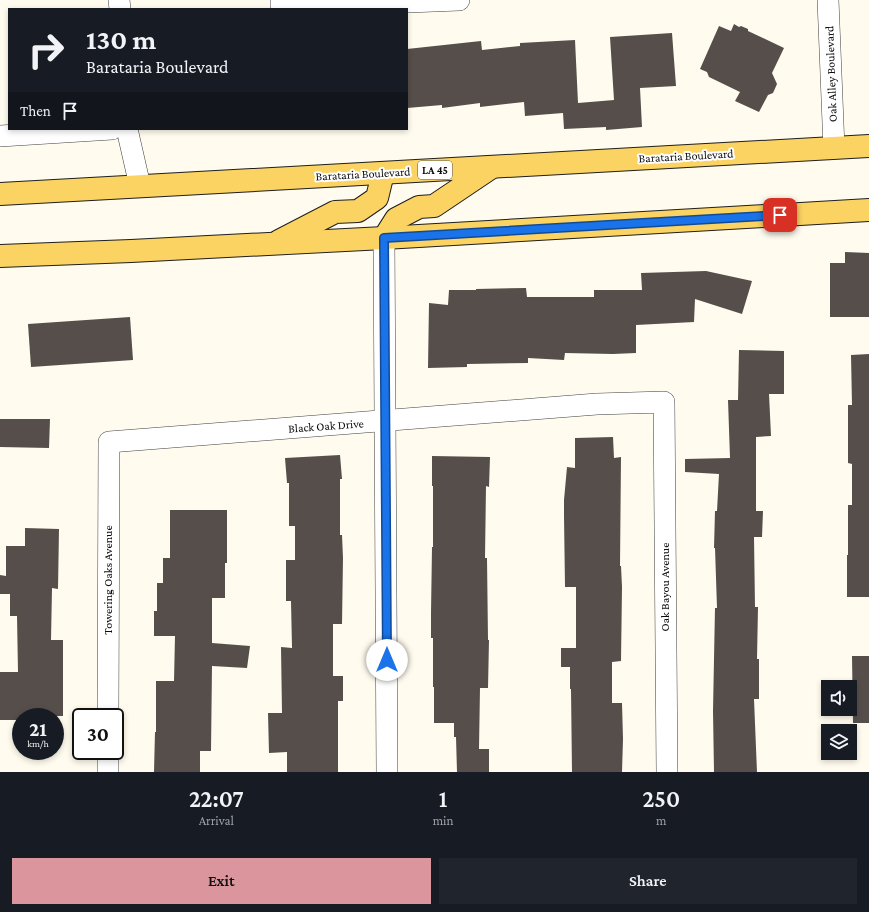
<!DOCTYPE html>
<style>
:root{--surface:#171b24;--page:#20242c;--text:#f1f3f6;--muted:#9ea1a6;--accent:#db959c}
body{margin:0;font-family:"Crimson Pro",serif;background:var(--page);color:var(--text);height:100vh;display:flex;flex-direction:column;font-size:15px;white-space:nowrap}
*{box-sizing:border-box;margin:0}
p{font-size:13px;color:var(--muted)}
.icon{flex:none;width:22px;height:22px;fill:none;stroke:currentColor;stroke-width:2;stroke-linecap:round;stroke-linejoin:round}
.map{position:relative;height:772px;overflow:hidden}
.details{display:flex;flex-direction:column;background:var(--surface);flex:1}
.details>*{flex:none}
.top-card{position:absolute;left:8px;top:8px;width:400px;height:122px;border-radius:0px;box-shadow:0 2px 6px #0003;background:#171b24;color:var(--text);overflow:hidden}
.fabs{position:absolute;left:821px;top:680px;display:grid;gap:8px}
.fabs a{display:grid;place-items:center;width:36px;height:36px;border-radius:0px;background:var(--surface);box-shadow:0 2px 6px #0003;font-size:20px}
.speed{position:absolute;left:12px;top:708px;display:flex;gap:8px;font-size:20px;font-weight:700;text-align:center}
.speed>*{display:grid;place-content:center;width:52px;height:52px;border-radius:50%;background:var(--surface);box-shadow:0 2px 6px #0003;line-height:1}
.speed small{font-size:10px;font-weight:400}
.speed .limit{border:2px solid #111;border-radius:6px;background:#fff;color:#111}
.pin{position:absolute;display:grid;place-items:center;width:34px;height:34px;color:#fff;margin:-17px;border-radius:8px;box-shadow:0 2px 6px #0006}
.me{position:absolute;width:44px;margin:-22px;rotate:0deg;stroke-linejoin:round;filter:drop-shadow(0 0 3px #0008)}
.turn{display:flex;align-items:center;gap:14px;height:84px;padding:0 12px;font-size:18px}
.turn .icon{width:52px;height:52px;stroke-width:2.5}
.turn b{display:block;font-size:28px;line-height:34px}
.then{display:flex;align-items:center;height:38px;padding:0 12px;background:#0003;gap:8px;font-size:15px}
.eta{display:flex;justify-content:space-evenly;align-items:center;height:68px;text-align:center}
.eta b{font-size:24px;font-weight:600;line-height:28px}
.cta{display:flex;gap:8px;margin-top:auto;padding:8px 12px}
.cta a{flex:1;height:46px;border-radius:0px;background:var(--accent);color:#111;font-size:16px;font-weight:600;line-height:46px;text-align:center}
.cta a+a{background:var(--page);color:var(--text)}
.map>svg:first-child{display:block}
.building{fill:#564e4a}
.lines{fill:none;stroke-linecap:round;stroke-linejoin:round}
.minor-casing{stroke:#404040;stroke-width:22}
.major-casing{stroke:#1e1e1e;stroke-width:24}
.minor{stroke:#fff;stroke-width:21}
.major{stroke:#fbd362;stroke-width:22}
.route-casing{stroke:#114b97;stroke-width:10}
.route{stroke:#1a73e8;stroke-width:7}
.labels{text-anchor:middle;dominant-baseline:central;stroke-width:4;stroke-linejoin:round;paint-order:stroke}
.shield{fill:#fff;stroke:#565656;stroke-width:1}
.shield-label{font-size:11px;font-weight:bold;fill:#0d0d0d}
.street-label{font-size:12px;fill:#0d0d0d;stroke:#fff}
</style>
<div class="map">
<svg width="869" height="772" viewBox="0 0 869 772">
<rect width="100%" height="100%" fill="#fffbee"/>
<!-- building -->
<g class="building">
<polygon points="734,24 739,27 741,26 748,29 748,31 784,48 772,73 777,84 773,93 768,95 759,112 735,101 740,92 709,77 707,72 700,69 719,26 731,31"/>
<polygon points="672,33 676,86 640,88 642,127 606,130 606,127 564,129 563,113 525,116 524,102 480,107 480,103 442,108 442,105 407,108 407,49 481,41 482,50 520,46 520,43 575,40 578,103 614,100 610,37"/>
<polygon points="845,252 869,253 869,317 830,317 830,263 845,263"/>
<polygon points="706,271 752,281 742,314 695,299 694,322 636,325 636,353 613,354 565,353 564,360 528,358 528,363 467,364 467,367 428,368 429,303 448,305 449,290 476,290 476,289 526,288 527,297 594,297 594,290 642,290 641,273"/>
<polygon points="130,317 133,360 31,367 28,324"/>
<polygon points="739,350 784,351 784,394 769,394 771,436 756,437 756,511 763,511 762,537 754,537 755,607 758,607 757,659 759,659 759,699 754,699 757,772 714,772 713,711 714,659 715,608 717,608 715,548 714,548 715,511 717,511 719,474 685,472 685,459 730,458 728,400 738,400"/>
<polygon points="869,354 869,597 847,597 847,555 848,555 848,505 852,505 852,464 848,463 848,405 852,405 851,355"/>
<polygon points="0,419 50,419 49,448 0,447"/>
<polygon points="613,437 614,458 621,457 620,566 621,566 622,587 621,661 612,662 612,703 622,703 623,739 622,772 572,772 571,689 570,689 570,667 561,667 561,648 576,648 576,587 565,587 564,516 564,500 567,467 575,468 575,438"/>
<polygon points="340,455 342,479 340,479 340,535 342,535 343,558 342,624 333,624 333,676 343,676 343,701 338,701 338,772 287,772 287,752 269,753 268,713 282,713 281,647 292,648 291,601 286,601 286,560 295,560 295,526 289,526 289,483 287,483 285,458"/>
<polygon points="432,456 490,457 489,487 486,486 485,558 487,558 488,640 489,640 488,688 480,688 479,749 489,749 489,772 457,772 456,737 454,737 454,723 434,723 434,687 433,687 433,638 431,638 431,613 432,547 433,547 433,486 432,486"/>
<polygon points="170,510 227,510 227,563 225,563 225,598 212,598 212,643 250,646 247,668 212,666 211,751 200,751 200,772 154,772 155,732 156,732 156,681 174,681 175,636 154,636 154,611 157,611 157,583 163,583 163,558 170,558"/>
<polygon points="25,528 59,529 58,589 52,588 51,640 63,640 63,716 21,716 21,720 0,720 0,672 18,672 17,616 10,616 10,594 0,594 0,575 6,576 6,546 25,546"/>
<polygon points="852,656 869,656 869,723 853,723"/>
</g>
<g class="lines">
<defs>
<g id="minor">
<polyline points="119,0 120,9"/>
<polyline points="281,0 281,7 459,0"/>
<polyline points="828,0 834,148"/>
<polyline points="127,129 140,186"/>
<polyline points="0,136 112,129"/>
<polyline points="384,238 387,772"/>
<polyline points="108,717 109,442 597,404 664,402 667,772"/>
<polyline points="108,772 108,751"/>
</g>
<g id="major">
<polyline points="0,194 869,146"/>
<polyline points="384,238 396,219 419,207 434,206 492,167"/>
<polyline points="279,241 335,212 358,211 377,198 383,173"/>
<polyline points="0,256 131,251 384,238 869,210"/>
</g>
</defs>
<!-- minor casing -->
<use href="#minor" class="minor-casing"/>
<!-- major casing -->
<use href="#major" class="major-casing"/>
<!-- minor -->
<use href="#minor" class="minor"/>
<!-- major -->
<use href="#major" class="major"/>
</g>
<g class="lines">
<defs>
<polyline id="route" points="387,660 384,238 780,215"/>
</defs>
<!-- route casing -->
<use href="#route" class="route-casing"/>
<!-- route -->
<use href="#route" class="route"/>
</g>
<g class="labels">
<!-- shield labels -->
<rect class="shield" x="418" y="161" width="34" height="18" rx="3"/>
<g class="shield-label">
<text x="435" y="170">LA 45</text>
</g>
<!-- street labels -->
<g class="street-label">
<text transform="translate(831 74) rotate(-92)">Oak Alley Boulevard</text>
<text transform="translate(686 156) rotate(-3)">Barataria Boulevard</text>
<text transform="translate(363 174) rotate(-3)">Barataria Boulevard</text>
<text transform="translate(326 426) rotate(-4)">Black Oak Drive</text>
<text transform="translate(108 580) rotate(-90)">Towering Oaks Avenue</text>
<text transform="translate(665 587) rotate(-90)">Oak Bayou Avenue</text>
</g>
</g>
</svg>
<div class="fabs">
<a><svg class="icon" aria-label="sound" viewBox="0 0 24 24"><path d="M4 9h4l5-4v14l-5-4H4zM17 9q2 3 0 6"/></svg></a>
<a><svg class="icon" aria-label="layers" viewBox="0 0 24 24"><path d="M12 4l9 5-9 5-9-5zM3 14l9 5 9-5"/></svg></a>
</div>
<div class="speed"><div>21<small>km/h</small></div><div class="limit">30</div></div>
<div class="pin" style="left:780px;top:215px;background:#d93025"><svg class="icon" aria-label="arrive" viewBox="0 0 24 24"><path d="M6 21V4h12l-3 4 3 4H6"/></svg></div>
<svg class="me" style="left:387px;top:660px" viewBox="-20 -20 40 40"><circle r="19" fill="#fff"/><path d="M0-13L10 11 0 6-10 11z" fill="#1a73e8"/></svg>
<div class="top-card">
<div class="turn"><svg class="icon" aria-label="right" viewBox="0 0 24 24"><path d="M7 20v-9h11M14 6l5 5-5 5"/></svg><div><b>130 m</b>Barataria Boulevard</div></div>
<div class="then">Then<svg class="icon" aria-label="arrive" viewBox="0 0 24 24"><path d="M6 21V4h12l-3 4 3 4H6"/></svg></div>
</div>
</div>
<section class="details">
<div class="eta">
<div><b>22:07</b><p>Arrival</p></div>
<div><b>1</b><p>min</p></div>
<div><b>250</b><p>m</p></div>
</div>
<div class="cta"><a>Exit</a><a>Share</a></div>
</section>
